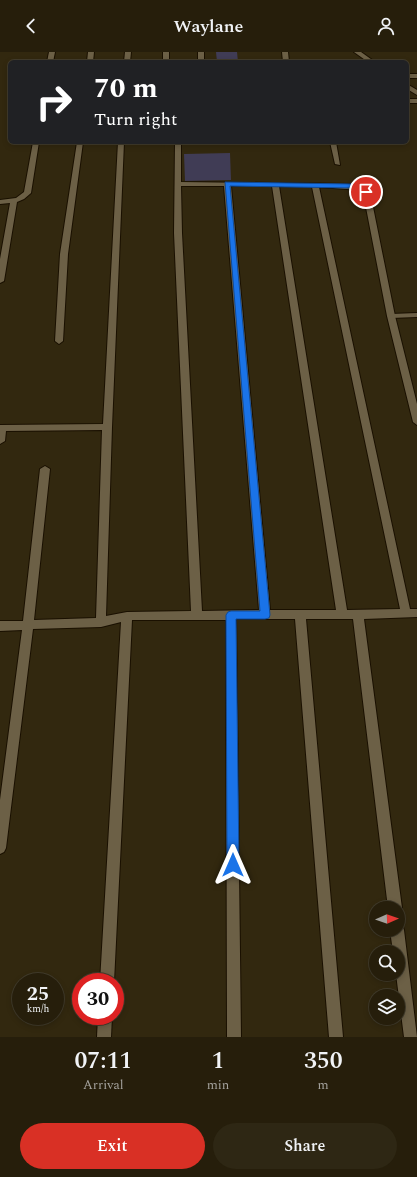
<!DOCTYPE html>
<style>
:root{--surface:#261e0b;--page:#2e2714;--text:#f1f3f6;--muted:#a4a29d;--line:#423c2c;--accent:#d93025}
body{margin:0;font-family:Spectral,serif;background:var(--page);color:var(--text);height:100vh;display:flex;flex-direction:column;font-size:15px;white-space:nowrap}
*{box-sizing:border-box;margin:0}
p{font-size:13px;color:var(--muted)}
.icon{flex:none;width:22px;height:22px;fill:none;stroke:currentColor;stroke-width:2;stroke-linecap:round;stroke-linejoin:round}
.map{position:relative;height:985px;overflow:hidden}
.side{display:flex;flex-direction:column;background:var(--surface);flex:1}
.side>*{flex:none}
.guide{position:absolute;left:8px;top:8px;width:401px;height:84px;border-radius:6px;box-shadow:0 2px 6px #0003,0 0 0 1px var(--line);background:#202124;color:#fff;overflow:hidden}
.needle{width:26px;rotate:88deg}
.fabs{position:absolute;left:369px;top:849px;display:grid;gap:8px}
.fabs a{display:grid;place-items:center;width:36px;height:36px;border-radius:50%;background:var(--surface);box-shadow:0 2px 6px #0003,0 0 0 1px var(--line);font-size:20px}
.speed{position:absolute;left:12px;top:921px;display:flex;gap:8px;font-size:20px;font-weight:700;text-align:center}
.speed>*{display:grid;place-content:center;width:52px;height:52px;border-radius:50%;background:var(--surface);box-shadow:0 2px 6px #0003,0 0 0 1px var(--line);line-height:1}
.speed small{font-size:10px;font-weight:400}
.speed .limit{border:6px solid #d22;background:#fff;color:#111}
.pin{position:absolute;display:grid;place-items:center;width:34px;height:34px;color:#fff;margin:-17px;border:2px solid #fff;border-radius:50%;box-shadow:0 1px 4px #0007}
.me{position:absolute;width:44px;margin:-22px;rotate:0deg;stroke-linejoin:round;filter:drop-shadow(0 0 3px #0008)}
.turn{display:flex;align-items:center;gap:14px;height:84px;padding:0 20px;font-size:18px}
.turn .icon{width:52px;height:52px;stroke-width:2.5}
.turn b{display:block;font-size:28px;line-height:34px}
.eta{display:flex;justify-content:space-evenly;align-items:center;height:68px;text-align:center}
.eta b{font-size:24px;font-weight:600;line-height:28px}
.action{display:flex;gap:8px;margin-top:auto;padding:8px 20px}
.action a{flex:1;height:46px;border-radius:24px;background:var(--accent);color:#fff;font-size:16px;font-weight:600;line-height:46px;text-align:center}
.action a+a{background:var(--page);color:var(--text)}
header{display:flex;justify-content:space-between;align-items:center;height:52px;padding:0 20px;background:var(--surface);font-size:18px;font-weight:600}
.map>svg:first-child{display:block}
.building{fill:#403c55}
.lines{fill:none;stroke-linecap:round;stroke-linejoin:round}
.service-casing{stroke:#1a1000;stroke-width:2}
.minor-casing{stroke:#1a1000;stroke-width:2}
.tertiary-casing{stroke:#1a1000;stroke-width:2}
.service{fill:#6c6046;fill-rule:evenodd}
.minor{fill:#6c6046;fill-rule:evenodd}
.tertiary{fill:#6c6046;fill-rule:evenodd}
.route{fill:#1a73e8;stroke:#114b97}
</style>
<header><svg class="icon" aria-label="back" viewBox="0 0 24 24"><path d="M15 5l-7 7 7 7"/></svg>Waylane<svg class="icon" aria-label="person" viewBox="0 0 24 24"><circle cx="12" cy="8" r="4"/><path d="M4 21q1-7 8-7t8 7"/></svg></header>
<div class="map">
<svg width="417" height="985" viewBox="0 0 417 985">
<rect width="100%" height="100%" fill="#32280f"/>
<!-- building -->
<g class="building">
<polygon points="216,0 237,0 238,10 217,10"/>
<polygon points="230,101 231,128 185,129 184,102"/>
</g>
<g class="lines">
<defs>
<g id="service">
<polygon points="282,0 288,0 289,10 283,10"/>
<polygon points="330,90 336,90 340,113 335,112"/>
<polygon points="417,261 417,265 391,266 387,264 391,262"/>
</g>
<g id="minor">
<polygon points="49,0 55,0 53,10 47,10"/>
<polygon points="88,0 94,0 93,10 87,10"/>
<polygon points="125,0 131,0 130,10 124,10"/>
<rect x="163" y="0" width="6" height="10"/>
<rect x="198" y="0" width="6" height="10"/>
<rect x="407" y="22" width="10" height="4"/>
<rect x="407" y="47" width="10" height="4"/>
<polygon points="33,90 39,90 31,141 24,147 17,150 4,229 0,231 0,207 10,151 0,152 0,148 16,146 24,140"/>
<polygon points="77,90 83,90 68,202 63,289 59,292 55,289 60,202"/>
<path d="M118 90H124L112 375 106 564 127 560 191 559 174 181 175 90H181V130L352 132 365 135 370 140 395 264 417 352V373L413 370 387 264 363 140 361 138 319 135 410 557H417V565L364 567 402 856 398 861V856H388L353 567H306L343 985H329L295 567H236L241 985H227L226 568H132L114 930H100L121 570 101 575 33 577 6 796 4 800 0 802V748L22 578 0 579V569H23L40 417 45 414 50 417 34 568 96 566 102 378 6 379 5 389 0 392V373L103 372ZM181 134H224L259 558 202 559 182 181ZM231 134H272L336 558H270ZM279 134 312 135 400 557 347 558Z"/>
<polygon points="398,872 402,873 404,878 417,985 404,985 396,922 398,922 398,900 393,900 390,878 398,878"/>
<polygon points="98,964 112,964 111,985 97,985"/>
</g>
<g id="tertiary">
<polygon points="354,0 361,0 375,10 368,10"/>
<polygon points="407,32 417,38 417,43 407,37"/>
</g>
</defs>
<!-- service casing -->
<use href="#service" class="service-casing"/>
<!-- minor casing -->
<use href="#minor" class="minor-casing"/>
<!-- tertiary casing -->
<use href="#tertiary" class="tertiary-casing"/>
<!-- service -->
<use href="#service" class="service"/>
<!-- minor -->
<use href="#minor" class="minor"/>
<!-- tertiary -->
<use href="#tertiary" class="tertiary"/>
</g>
<!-- route -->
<polygon class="route" points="225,130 352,132 366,135 370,140 366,142 361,138 352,136 230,134 270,563 269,566 265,567 236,567 239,813 237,817 233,819 229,817 227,813 226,563 228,560 231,559 260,559"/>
</svg>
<div class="fabs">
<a><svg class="needle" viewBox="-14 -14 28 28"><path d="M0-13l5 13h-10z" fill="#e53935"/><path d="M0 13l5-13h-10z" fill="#a4a29d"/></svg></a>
<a><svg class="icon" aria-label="search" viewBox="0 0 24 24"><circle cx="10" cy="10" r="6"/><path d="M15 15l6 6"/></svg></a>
<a><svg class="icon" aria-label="layers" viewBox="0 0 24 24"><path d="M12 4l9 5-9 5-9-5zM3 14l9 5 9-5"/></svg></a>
</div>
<div class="speed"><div>25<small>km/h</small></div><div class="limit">30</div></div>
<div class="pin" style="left:366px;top:140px;background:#d93025"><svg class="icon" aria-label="arrive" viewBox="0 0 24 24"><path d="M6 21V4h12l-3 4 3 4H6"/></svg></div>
<svg class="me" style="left:233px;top:813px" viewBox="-20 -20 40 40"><path d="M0-17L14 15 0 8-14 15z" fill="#1a73e8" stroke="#fff" stroke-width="4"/></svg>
<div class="guide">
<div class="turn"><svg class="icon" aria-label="right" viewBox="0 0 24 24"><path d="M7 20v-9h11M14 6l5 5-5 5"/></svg><div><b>70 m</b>Turn right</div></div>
</div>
</div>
<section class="side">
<div class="eta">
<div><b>07:11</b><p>Arrival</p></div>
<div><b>1</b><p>min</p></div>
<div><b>350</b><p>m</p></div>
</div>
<div class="action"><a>Exit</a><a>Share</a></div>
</section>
